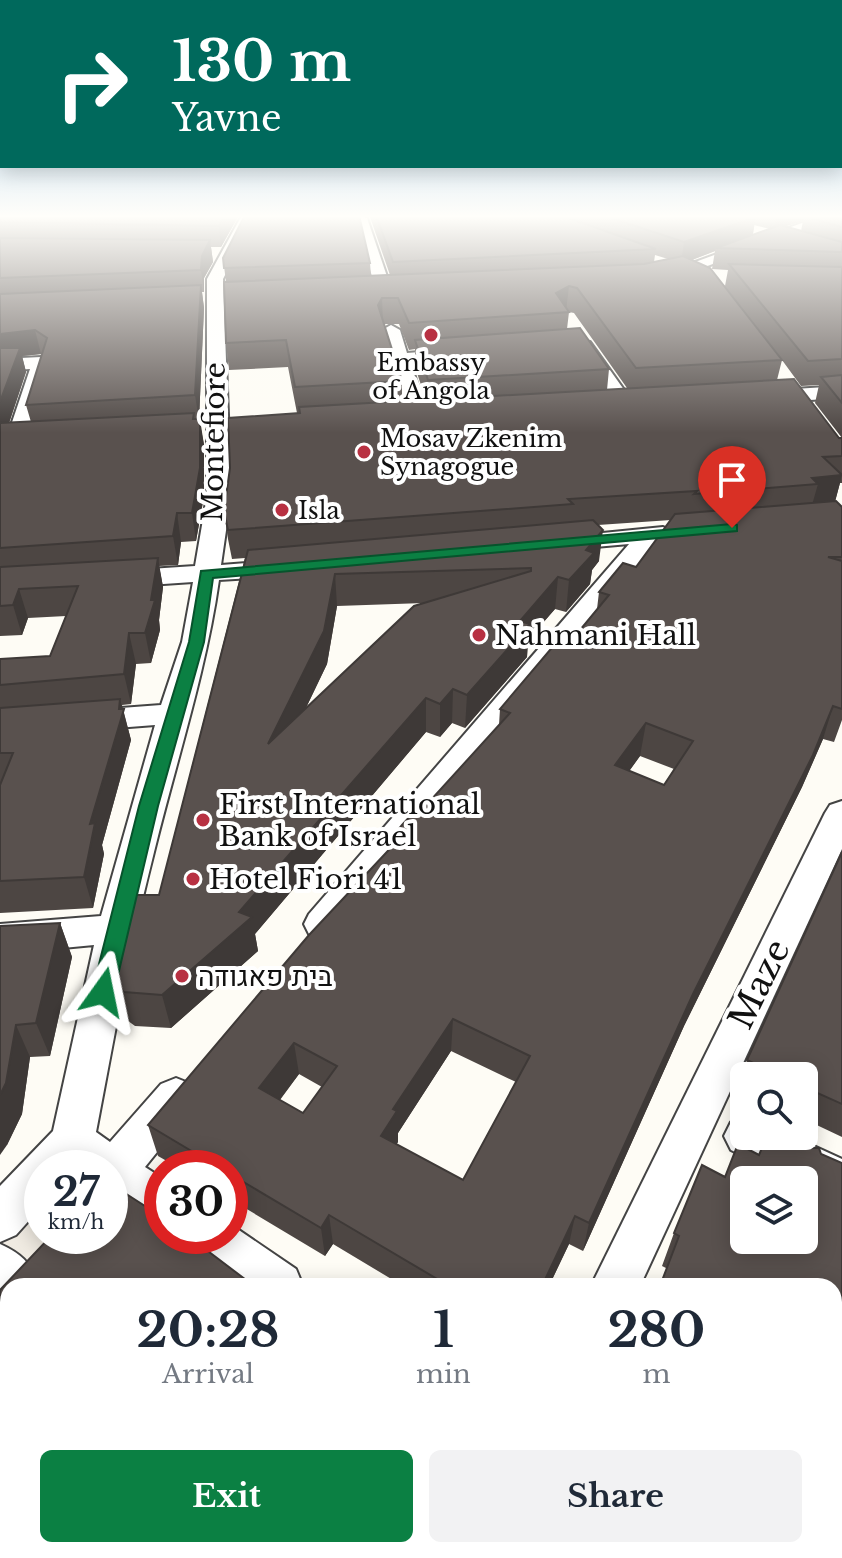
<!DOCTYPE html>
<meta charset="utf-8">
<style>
:root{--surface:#fff;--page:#f2f2f3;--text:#1f2937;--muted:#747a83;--accent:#0b8043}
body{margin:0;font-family:"Libre Baskerville",Heebo,serif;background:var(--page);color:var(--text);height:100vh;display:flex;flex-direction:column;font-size:30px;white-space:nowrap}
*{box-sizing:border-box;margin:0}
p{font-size:26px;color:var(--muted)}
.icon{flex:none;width:44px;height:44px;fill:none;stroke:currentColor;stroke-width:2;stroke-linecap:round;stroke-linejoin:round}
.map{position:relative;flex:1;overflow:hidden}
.drawer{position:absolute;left:0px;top:1278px;width:842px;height:280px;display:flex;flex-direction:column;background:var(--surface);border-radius:24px 24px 0 0;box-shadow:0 4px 20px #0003}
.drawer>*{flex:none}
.top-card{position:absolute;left:0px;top:0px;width:842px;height:168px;box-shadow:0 4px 20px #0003;background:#00695c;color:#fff;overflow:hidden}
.tools{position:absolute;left:730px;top:1062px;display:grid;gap:16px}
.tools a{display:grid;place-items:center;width:88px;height:88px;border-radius:12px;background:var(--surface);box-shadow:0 4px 20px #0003;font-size:40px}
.speed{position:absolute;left:24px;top:1150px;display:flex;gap:16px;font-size:40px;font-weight:700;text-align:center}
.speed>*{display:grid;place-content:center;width:104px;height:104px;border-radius:50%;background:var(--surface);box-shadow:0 4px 20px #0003;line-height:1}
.speed small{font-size:20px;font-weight:400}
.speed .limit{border:12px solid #d22;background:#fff;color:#111}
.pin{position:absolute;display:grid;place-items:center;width:68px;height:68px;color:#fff;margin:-82px -34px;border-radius:50% 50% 50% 0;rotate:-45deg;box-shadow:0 0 8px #0007}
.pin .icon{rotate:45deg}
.me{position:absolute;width:88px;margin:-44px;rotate:12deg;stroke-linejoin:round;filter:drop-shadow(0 0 6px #0008)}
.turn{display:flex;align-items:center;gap:28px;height:168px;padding:0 40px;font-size:36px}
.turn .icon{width:104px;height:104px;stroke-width:2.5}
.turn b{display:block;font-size:56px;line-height:68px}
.eta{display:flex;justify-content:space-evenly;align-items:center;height:136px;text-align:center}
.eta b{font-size:48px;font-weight:800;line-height:56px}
.button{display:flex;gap:16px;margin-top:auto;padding:16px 40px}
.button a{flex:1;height:92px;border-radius:12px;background:var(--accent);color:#fff;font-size:32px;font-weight:800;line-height:92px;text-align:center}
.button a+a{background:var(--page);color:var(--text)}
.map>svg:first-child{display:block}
.plaza{fill:#f0ebe2}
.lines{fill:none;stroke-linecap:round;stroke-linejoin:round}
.minor-casing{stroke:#444;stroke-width:4}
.minor{fill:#fff;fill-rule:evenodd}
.wall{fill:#4d4643;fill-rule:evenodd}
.shaded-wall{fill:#3e3937}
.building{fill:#59514e;stroke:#3e3937;stroke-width:2;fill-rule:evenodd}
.route{fill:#0b8043;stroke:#07532c;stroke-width:2}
.poi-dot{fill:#b83142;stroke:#fff;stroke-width:3}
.labels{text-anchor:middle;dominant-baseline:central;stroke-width:8;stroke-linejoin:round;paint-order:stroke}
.far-poi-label{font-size:24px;fill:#111;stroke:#fff;text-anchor:start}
.street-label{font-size:28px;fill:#111;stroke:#fff}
.poi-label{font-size:28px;fill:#111;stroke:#fff;text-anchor:start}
.near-street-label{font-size:34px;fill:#111;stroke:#fff}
</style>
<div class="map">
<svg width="842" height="1558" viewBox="0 0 842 1558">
<rect width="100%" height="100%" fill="#fefcf5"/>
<!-- plaza -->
<polygon class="plaza" points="42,1174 42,1236 56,1236 15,1283 0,1268 0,1219"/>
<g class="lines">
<defs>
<g id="minor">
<path d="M242 215H256L223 279 231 496 221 565 284 560 297 568 284 576 219 580C206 672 176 762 154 852 130 945 114 1038 96 1132L110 1142 161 1084 176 1078 191 1084 197 1097 191 1110 145 1167 162 1178V1227L146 1221 110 1194V1168H42V1206L16 1235 0 1242V1186L53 1131 94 945 0 954V924L101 916 155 725 0 737V717L161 705 182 642 193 582 119 587 106 579 119 571 195 566 207 496V279Z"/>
<polygon points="355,215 367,218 392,291 390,294 384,296 376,291"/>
<polygon points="824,215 842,215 842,218 668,280 654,277"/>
<polygon points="391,325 400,330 407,353 458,349 467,355 458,361 411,364 428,418 425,422 418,424 408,418 382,330"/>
<polygon points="584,341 590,342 632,401 635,405 632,409 618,409 575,346"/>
<polygon points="41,357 50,363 29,437 18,443 11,441 7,437 30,369 0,371 0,359"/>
<polygon points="842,386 842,398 762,403 752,397 762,391"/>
<polygon points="663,527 675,534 672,539 657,542 335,934 322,938 309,934 304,924 309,914 629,544 561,550 549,543 552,538"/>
<polygon points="842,801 842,849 640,1286 591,1286 825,813 830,805"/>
<polygon points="744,1117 744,1136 792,1136 842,1159 842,1203 804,1186 804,1180 791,1180 731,1150 724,1136 731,1122"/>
<polygon points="230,1224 296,1269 303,1286 238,1286 191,1252 184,1236 230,1236"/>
<path d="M0 1244C20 1253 31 1263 39 1283L38 1286H8V1304L0 1301Z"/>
<polygon points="462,1550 519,1550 516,1558 459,1558"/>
<polygon points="647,1550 713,1550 716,1558 650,1558"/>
</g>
</defs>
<!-- minor casing -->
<use href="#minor" class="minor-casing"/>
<!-- minor -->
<use href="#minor" class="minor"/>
</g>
<!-- wall -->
<g class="wall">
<path d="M0 215H239L221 247H211L213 262 204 278V292H202L204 308 199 419 204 445V496L196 541 181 542 178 565 159 566 163 587 159 620 160 630 151 663 136 664 131 704 122 705 131 740 102 845 104 854 93 908 0 913V659L50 656 66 616 28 618 22 635 0 636ZM41 354 42 355 26 405 31 422 9 423 26 372 22 356Z"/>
<path d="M363 215H842V438L815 403 819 385 801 386 782 360 777 380 839 438H842V483H840L835 501 842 507V720L834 742 823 739 802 787 684 1026 583 1251 569 1244 549 1286H403L333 1244 325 1256 230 1199V1168H179L158 1156 148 1125 394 844V835L430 801 499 725 500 709 571 641 597 609 599 592 636 567 671 520 598 525 599 561 592 570 590 584 566 612 555 609 528 640 527 657 465 728 452 723 440 737 426 732 255 934 258 951 171 1028 135 1026 124 1018 113 984 159 895 245 558 232 559 228 539 224 511 297 413 288 367 229 370 226 343V282L223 258 370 263 371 276 390 275 370 217ZM803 221 801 231 785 226ZM754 225 770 229 753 235ZM715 251 712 269 728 270 725 286 692 260ZM655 255 668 259 654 262ZM569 312 574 313 627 388 607 390 609 369 567 329ZM384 324H399L409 350 415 349V367L426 400 402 401V381ZM424 603 306 708 327 664 337 606ZM640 756 674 769 664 785 629 771ZM451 1051 516 1082 463 1180 396 1144 398 1142V1133ZM299 1074 322 1087 303 1113 280 1100Z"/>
<polygon points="842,852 842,1137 804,1119 804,1076 744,1076 744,1091 737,1087 747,1060"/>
<polygon points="60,923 72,957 50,1056 30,1057 22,1114 7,1145 0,926"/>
<polygon points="767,1136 821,1154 842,1163 842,1558 831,1558 817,1550 834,1550 834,1286 666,1268 662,1266 674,1233 759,1155"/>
</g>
<!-- shaded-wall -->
<g class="shaded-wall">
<polygon points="225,215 239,215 221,247 219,226"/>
<polygon points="777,215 823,215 804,216 803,221 774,230"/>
<polygon points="756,217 752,238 716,248 715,251 681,264 684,242"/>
<polygon points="210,240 213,262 204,278 204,292 201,270 202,256"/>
<polygon points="201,285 204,308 199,420 195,395"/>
<polygon points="569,286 566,311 556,293"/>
<polygon points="382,298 383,324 378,305"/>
<polygon points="35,330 41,354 22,356 26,372 6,432 0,435 0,334"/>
<polygon points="200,419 204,445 204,496 196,541 192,513"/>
<polygon points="842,475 835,502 812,505 818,484 812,478"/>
<polygon points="177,513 181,542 178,565 173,536"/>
<polygon points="603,530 599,561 592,570 590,584 566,612 569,580 586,550"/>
<polygon points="158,558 163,587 159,620 160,630 151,663 145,633"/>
<polygon points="335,574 337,606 327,664 272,778 268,744"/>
<polygon points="558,577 555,609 528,640 527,657 465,728 467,695 520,621"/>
<polygon points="19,589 28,618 22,635 13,605"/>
<polygon points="129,633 136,664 131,704 124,674"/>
<polygon points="453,689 452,723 440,737 440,704"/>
<polygon points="426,698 426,732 255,934 258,951 171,1028 162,995 239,912"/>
<polygon points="120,699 131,740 102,845 104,854 93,908 84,877 90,824 119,709"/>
<polygon points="833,706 823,739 802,787 684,1026 583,1251 589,1223 693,994"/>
<polygon points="646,723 640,756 610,798 615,765"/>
<polygon points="60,923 72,957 50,1056 36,1023"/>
<polygon points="453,1019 451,1051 398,1133 398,1142 382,1166 381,1136 393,1109"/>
<polygon points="16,1025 30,1057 22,1114 7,1145 0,1155 0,1095"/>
<polygon points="294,1043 299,1074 265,1119 259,1088"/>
<polygon points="329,1215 333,1244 325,1256 321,1228"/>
<polygon points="575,1216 569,1244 549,1286 542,1286"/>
<polygon points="88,1550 94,1550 101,1558 83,1558"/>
<polygon points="417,1550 428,1550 424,1558 413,1558"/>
</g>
<!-- building -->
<g class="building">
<polygon points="0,215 225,215 219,226 0,222"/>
<polygon points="245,215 359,215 370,263 224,268 223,258"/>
<polygon points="376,215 560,215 656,249 393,262"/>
<polygon points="602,215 749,215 756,217 684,242"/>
<polygon points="807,215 842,215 842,227 804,216"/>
<polygon points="780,225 842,242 842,252 716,248"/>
<polygon points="0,238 210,240 202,256 201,270 0,278"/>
<polygon points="683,256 710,268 782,360 636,368 577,288 569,286 556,293 569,312 409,323 398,298 382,298 378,305 402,381 295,387 286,340 226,343 224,282 644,264"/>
<polygon points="729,264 842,267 842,359 808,361"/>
<polygon points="201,285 195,395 26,405 47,338 35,330 0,334 0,294"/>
<polygon points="580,328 609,369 428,380 415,340"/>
<polygon points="0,348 20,348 0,402"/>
<polygon points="842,375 842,403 821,377"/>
<polygon points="794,379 839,438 842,438 842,456 823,457 842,475 812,478 818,484 694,494 697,491 568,499 573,504 228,530 224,511 230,468 228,418 300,413 299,407"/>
<polygon points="194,413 193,419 200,419 200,468 192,513 177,513 173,536 0,548 0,423"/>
<path d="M836 501 842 507V557H828L842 561V709L833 706 813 755 693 994 589 1223 575 1216 542 1286H449L329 1215 321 1228 230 1174V1168H220L148 1125 309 935 400 838 394 835 402 825 425 800 430 801 510 713 500 709 561 637 571 641 609 595 599 592 623 563 636 567 675 514ZM646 723 693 741 664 785 615 765ZM453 1019 530 1056 463 1180 381 1136 397 1111 393 1109ZM294 1043 337 1066 303 1113 259 1088Z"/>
<path d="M593 520 603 530 586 550 594 553 569 580 558 577 520 621 530 624 467 695 453 689 440 704 426 698 239 912 252 917 162 995 124 992 113 984 135 895H159L248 550ZM531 568V571L414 606 268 744 324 631 335 574Z"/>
<polygon points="158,558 151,600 155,600 145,633 129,633 124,674 0,685 0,659 50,656 78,586 19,589 13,605 0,606 0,567"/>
<polygon points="120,699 119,709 124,709 90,824 95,823 84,877 0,881 0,785 13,753 0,753 0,708"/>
<polygon points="842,852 842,1104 804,1087 804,1076 781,1076 747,1060"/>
<polygon points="60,923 36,1023 16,1025 6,1083 0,1095 0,926"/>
<path d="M767 1136H782L807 1148H819L821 1154 842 1163V1528L834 1523V1286H660L679 1236 674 1233 702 1165 725 1177 738 1144 759 1155ZM744 1180H804V1240H744Z"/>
<polygon points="110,1190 120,1190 162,1217 162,1236 188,1236 254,1286 8,1286 8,1550 88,1550 83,1558 0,1558 0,1290 51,1236 110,1236"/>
<polygon points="96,1550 417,1550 413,1558 105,1558"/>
<polygon points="547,1550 659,1550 671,1558 544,1558"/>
</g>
<!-- sky -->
<linearGradient id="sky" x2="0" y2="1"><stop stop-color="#97c7ec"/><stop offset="0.5" stop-color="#fffefa"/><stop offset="1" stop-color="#fffefa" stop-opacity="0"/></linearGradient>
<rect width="842" height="433" fill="url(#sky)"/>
<!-- route -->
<polygon class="route" points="732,524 737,525 737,531 213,578 204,642 158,806 114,992 111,998 95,998 92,992 139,806 189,642 201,571"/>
<!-- markers -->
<g class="poi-dot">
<circle cx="431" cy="335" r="8"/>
<circle cx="364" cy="452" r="8"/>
<circle cx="282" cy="510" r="8"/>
<circle cx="479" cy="635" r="8"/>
<circle cx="203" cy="820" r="8"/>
<circle cx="193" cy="879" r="8"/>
<circle cx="182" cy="976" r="8"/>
</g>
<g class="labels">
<!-- far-poi labels -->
<g class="far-poi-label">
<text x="431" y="362" text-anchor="middle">Embassy<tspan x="431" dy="28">of Angola</tspan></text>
<text x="380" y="438">Mosav Zkenim<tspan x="380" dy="28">Synagogue</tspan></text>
<text x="298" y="510">Isla</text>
</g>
<!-- street labels -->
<g class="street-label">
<text transform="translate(214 442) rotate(-89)">Montefiore</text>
</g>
<!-- poi labels -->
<g class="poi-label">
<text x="495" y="635">Nahmani Hall</text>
<text x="219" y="804">First International<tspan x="219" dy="32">Bank of Israel</tspan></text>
<text x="209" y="879">Hotel Fiori 41</text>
<text x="198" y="976">בית פאגודה</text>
</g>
<!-- near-street labels -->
<g class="near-street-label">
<text transform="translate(759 984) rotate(-64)">Maze</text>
</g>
</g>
</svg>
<div class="tools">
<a><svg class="icon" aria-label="search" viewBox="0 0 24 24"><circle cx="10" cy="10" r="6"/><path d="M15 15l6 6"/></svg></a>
<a><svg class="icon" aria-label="layers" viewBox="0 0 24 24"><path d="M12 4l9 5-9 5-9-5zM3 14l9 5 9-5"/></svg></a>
</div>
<div class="speed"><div>27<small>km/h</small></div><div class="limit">30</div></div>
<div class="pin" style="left:732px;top:528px;background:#d93025"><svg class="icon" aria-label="arrive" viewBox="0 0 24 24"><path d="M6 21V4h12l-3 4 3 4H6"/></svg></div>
<svg class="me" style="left:103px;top:992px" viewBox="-20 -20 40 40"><path d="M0-17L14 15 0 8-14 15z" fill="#0b8043" stroke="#fff" stroke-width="4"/></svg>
<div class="top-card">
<div class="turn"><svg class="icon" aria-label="right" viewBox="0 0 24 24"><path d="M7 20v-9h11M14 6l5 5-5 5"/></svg><div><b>130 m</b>Yavne</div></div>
</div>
<section class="drawer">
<div class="eta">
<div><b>20:28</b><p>Arrival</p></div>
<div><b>1</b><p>min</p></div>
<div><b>280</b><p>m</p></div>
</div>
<div class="button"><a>Exit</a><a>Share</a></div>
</section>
</div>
